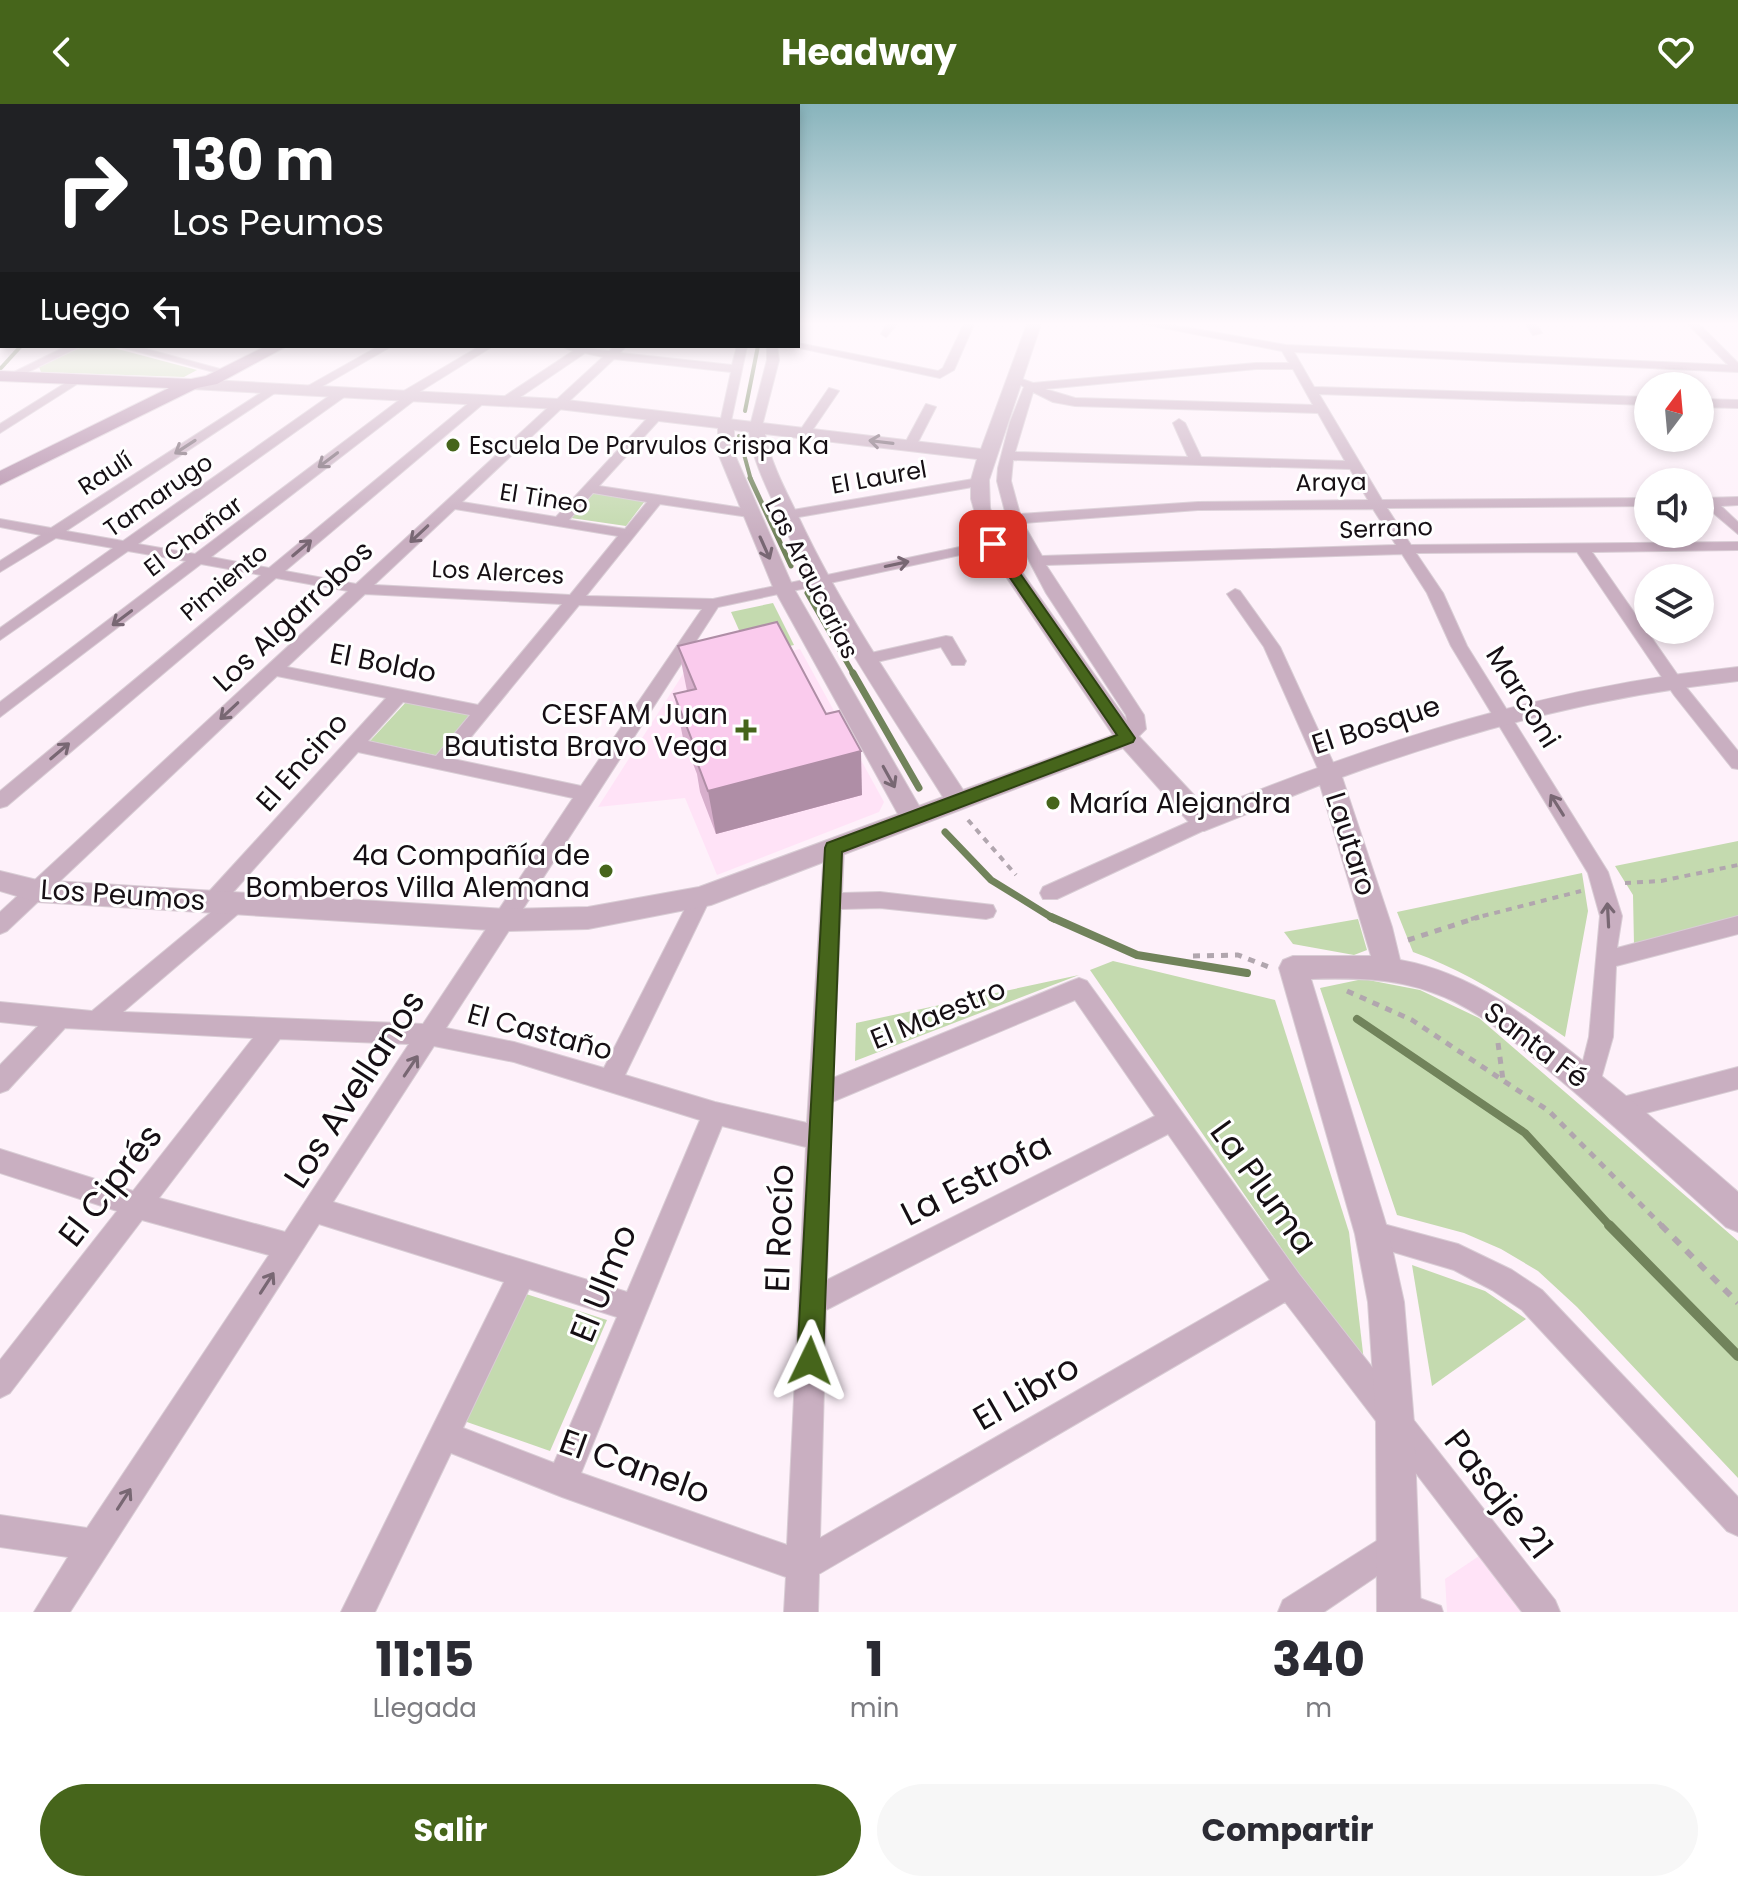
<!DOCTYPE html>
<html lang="es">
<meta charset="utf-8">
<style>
:root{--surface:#fff;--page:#f7f7f7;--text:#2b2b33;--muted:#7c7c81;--accent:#46651b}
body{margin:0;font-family:Poppins,sans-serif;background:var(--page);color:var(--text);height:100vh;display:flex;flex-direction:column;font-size:30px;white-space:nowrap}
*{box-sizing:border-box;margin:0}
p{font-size:26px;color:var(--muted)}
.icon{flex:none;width:44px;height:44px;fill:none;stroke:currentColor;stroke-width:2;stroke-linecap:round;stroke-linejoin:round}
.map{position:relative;height:1508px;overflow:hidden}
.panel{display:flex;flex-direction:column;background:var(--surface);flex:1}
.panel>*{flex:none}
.top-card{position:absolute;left:0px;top:0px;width:800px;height:244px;box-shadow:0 4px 12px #0003;background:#202124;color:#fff;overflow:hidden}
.needle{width:52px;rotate:16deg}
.controls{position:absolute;left:1634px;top:268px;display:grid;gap:16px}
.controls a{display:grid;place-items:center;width:80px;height:80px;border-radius:50%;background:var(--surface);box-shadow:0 4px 12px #0003;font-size:40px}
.pin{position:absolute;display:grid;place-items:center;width:68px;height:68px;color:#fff;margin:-34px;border-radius:16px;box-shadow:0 4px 12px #0006}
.me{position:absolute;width:88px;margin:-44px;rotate:2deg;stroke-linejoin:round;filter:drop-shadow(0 0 6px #0008)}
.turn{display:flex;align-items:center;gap:28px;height:168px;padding:0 40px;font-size:36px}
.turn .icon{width:104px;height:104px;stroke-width:2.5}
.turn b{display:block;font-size:56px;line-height:68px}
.then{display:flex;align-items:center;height:76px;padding:0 40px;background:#0003;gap:16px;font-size:30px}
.eta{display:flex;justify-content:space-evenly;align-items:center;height:136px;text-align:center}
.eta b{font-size:48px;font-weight:700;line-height:56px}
.primary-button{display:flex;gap:16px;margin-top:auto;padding:16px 40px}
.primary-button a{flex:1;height:92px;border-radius:48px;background:var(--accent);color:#fff;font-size:32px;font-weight:700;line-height:92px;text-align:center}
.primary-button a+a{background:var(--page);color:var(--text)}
header{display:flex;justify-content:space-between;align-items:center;height:104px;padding:0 40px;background:var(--accent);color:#fff;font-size:36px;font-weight:700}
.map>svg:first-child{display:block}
.built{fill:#ffe3f7}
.green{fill:#c4daaf}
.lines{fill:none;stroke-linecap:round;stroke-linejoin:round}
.stream-far4{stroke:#71835b;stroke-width:4}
.stream-far3{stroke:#71835b;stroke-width:5}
.stream-far2{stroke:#71835b;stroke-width:7}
.stream-far1{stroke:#71835b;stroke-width:8}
.stream{stroke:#71835b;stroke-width:10}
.service-casing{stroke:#d9cdd5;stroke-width:2}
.minor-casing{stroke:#d9cdd5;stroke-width:2}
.tertiary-casing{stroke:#d9cdd5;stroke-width:2}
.secondary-casing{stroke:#d9cdd5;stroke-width:2}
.path-far2{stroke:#b1a6ae;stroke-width:4;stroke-dasharray:6 6;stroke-linecap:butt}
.path-far1{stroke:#b1a6ae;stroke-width:5;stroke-dasharray:7 7;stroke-linecap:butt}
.path{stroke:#b1a6ae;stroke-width:6;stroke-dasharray:9 9;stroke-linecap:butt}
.service{fill:#c9afc1;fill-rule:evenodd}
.minor{fill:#c9afc1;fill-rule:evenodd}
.tertiary{fill:#c9afc1;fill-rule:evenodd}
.secondary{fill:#b28ca8;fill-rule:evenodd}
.wall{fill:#d7afcc}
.shaded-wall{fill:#af8ea6}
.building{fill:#facbed;stroke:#af8ea6;stroke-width:2}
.oneway{stroke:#786773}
.route{fill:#46651b;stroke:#2e4212;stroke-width:2}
.poi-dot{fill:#46651b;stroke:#fff;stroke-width:3}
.labels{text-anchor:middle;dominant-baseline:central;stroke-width:6;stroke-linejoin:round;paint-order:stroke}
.far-poi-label{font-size:24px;fill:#160f14;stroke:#fff;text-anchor:start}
.far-street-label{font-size:24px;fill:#160f14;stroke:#fff}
.street-label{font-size:28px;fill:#160f14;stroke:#fff}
.poi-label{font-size:28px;fill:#160f14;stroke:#fff;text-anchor:end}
.near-street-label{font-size:34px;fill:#160f14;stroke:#fff}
</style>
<header><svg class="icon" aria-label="back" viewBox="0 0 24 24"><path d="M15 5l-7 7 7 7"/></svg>Headway<svg class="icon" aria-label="heart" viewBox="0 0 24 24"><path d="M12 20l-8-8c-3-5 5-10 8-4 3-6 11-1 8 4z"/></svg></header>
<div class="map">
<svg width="1738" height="1508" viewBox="0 0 1738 1508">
<rect width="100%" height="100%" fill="#fef1fa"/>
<!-- built -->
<g class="built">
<polygon points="800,545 884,698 879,708 717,771 685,694 598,703 692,556 739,559"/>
<polygon points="1482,1450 1526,1508 1447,1508 1445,1475"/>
</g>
<!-- green -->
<g class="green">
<polygon points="84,242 106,242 197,266 184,273 41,268 39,263"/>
<polygon points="593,388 645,397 626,422 571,414"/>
<polygon points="773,499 794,541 750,551 731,508"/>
<polygon points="407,597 474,610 439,652 370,637"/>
<polygon points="1738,737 1738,812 1634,841 1633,791 1615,762"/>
<path d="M1582 769 1588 807 1565 933C1516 900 1469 868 1413 848L1397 808Z"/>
<polygon points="1358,815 1367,846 1354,851 1293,840 1284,828"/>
<polygon points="1113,857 1275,896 1349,1128 1365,1266 1090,866"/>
<polygon points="1079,871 855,957 856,919"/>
<polygon points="1363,875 1420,886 1479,914 1738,1137 1738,1374 1577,1203 1538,1167 1501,1145 1464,1129 1397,1111 1320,884"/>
<polygon points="1412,1161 1485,1187 1526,1215 1432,1282"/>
<polygon points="526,1190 607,1216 550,1347 464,1317"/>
</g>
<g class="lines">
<!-- stream-far4 -->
<g class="stream-far4">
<polyline points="1,264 21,242"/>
<polyline points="745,307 758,242"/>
<polyline points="739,332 751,376"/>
</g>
<!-- stream-far3 -->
<g class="stream-far3">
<polyline points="750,374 791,462"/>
<polyline points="807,489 854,571"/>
</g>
<!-- stream-far2 -->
<g class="stream-far2">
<polyline points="853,569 919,684"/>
<polyline points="945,728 991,776 1054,815"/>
</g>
<!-- stream-far1 -->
<g class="stream-far1">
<polyline points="1051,813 1137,851 1247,869"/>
<polyline points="1357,915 1525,1029 1611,1123"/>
</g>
<!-- stream -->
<polyline class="stream" points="1609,1121 1738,1252"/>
<defs>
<polygon id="service" points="1408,1490 1441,1502 1443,1508 1413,1508 1402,1504 1400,1498 1402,1492"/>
<g id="minor">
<polygon points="0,220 2,220 0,225"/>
<polygon points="887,220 897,220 886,233 881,230"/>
<polygon points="964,220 974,220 954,266 940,274 790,242 798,242 798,239 938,267 943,264"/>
<path d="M1143 220H1167L1286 241 1728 261 1688 220H1699L1738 259V268L1294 248 1314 283 1648 293V301L1319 290 1382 396 1648 394V402L1387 404 1411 441 1738 438V446L1592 448 1686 583 1738 647V665L1732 664 1674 591 1577 448 1416 449 1443 489 1467 542 1608 768 1622 812 1617 844 1738 812V830L1616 862 1613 933 1597 989 1589 992 1581 989 1577 981 1589 933 1600 812 1588 769 1451 542 1427 489 1402 450 1046 461 1144 611 1146 625 1133 638 1127 640 1118 634 1128 623 1126 611 1046 489 1007 415 997 377 998 364 1010 318 1024 283 1016 278 1022 275 1033 279 1256 259H1289L1282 247ZM1256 265H1293L1313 301 1075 294 1045 285ZM1033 288 1053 298 1075 302 1318 309 1345 357 1201 353 1185 319 1179 315 1173 319 1188 353 1015 348ZM1013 356 1350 365 1368 396 1198 398 1020 410 1011 377ZM1373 405 1396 441 1042 452 1023 419 1198 406Z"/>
<polygon points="1526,220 1536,220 1542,229 1533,231"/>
<polygon points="67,242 81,242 16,274 6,272"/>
<polygon points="117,242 135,242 220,265 214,268"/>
<polygon points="379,242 392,242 309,290 299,287"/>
<path d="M480 242H493L416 290V295L211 453 269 464 476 293H484V299L285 467 356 480 603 253 585 249 510 300H502V294L573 247 561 242 609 247 615 242H626L620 249 732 261 737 242H747L730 322 720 319 731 268 614 255 462 398 556 413 653 308H661V314L599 382 749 405 756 409 749 413 660 400 586 492 713 495 993 436 1000 440 993 444 718 503 446 924 514 938 604 964 694 787 701 785 708 787 711 793 625 971 715 998 807 1019 824 744 827 739H841L844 744 842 789 880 788 993 801 996 807 993 813 986 815 880 804 841 805 833 974 1071 877 1079 874 1087 877 1299 1170 1555 1496 1560 1508H1522L1285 1198 819 1470 818 1508H784L786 1473 562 1393 451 1349 375 1508H341L504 1178 319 1120 70 1508H34L68 1453 0 1443V1411L87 1424 269 1151 142 1116 10 1289 0 1294V1256L117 1107 0 1069V1045L133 1087 253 934 65 924 8 986 0 989V961L38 922 0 918V898L92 907 215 805 205 804 202 798 205 792 386 594 277 572 7 827 0 830V808L348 487 276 474 7 702 0 704V687L261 471 201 460 0 613V598L186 457 128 447 0 536V524L113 444 56 434 0 468V457L41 431 0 423V415L51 424 270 283H278V287L66 427 123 437 339 285H347V291L138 440 195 450 402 294V288ZM593 389 647 398 625 425 569 416ZM455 405 618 432 570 491 374 481ZM365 490 562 500 478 601 287 563ZM579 501 702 505 581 682 453 655ZM403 598 470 611 436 652 368 637ZM358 648 573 694 423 920 123 908 245 804 248 798 245 792 238 790 227 795ZM1075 896 1155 1012 827 1176 832 998ZM280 935 409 940 285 1128 159 1094ZM434 942 514 958 700 1016 627 1188 333 1098ZM722 1022 806 1043 787 1441 581 1369ZM1168 1030 1270 1176 820 1434 826 1206ZM529 1185 617 1213 554 1359 463 1324Z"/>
<polygon points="767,242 777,242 779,256 762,322 756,326 750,322 767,256"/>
<polygon points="75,273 85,275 0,329 0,320"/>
<polygon points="829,284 839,287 809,331 801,331 799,328"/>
<polygon points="1700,295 1738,296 1738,304 1700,303"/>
<polygon points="926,300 936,303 915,344 905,344 904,341"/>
<polygon points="979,374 986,378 984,381 787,415 780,411 787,407"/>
<polygon points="1738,393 1738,401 1721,402 1738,418 1738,430 1705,402 1700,401 1700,395 1704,394"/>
<polygon points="1235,485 1240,487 1280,543 1337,667 1335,672 1321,672 1319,667 1264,543 1227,490"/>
<polygon points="946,532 952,533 966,557 964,561 952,561 941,543 868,560 860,555 862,551"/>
<polygon points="1204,711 1211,713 1214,718 1211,723 1057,795 1043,795 1040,789 1043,783"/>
<polygon points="1738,963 1738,985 1619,1016 1610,1013 1607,1005 1610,997 1619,994"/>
<polygon points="1372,1117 1458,1140 1512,1166 1542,1186 1738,1393 1738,1432 1727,1427 1522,1206 1492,1186 1454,1166 1363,1139 1359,1130 1363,1121"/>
<polygon points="1397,1424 1408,1429 1413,1440 1408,1451 1324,1508 1278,1508 1283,1496"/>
</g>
<path id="tertiary" d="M1027 220H1041L989 376 990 404 1002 440 1135 628 1208 706C1385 635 1546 583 1738 563V577C1598 592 1474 625 1342 673L1392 823 1400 856C1477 870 1534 918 1594 966 1643 1005 1691 1047 1738 1088V1128L1726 1123C1667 1070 1609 1016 1547 965 1512 936 1476 903 1431 888 1393 874 1351 874 1311 875L1389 1130 1404 1198 1414 1319 1421 1508H1377L1376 1319 1368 1198 1355 1130 1279 864 1283 856 1293 852H1371L1320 681 1204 727 1195 725 1123 644 711 801 588 825 506 827 37 798 0 787V767L37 776 506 805 588 803 699 783 898 710 773 483 718 349V324L558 305 192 285 184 280 192 275 558 295 981 345ZM734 326 749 328C753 358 768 386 780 413 824 512 886 602 943 693L919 702 793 483 734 349ZM765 330 977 355 971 376V395L984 440 1113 631 963 686C905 597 844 510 799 414 786 387 771 360 765 330Z"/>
<polygon id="secondary" points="266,242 287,242 217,280 197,284 0,381 0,367 169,284 0,277 0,267 191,275 206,272"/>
</defs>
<!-- service casing -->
<use href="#service" class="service-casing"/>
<!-- minor casing -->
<use href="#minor" class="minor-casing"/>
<!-- tertiary casing -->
<use href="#tertiary" class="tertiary-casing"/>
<!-- secondary casing -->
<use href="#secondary" class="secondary-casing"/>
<!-- path-far2 -->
<g class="path-far2">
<polyline points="968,716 1016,771"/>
<polyline points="1625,779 1661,777 1738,761"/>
<polyline points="1471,815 1581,787"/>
</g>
<!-- path-far1 -->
<g class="path-far1">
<polyline points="1408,836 1479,813"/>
<polyline points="1193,852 1238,851 1269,863"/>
<polyline points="1347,887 1412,916 1549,1007 1663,1123"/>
<polyline points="1498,939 1503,976"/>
</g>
<!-- path -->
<polyline class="path" points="1661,1121 1738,1199"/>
<!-- service -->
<use href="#service" class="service"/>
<!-- minor -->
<use href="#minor" class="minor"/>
<!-- tertiary -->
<use href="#tertiary" class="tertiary"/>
<!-- secondary -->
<use href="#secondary" class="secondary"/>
</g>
<!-- wall -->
<polygon class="wall" points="678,542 862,691 716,730 700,688 697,670 683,634 674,590 687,587"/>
<!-- shaded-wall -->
<polygon class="shaded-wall" points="861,647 862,691 716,730 708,687"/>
<!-- building -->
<polygon class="building" points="777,518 826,610 839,607 861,647 708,687 692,645 695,644 674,590 696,585 678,542"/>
<!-- one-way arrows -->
<defs><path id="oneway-shaft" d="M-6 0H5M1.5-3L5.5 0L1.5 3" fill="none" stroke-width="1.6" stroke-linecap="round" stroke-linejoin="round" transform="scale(2)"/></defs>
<g class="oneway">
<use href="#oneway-shaft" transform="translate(881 338) rotate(-173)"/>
<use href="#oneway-shaft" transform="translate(185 343) rotate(147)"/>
<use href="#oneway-shaft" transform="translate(328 356) rotate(143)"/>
<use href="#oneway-shaft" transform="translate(419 430) rotate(137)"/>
<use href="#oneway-shaft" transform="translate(302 444) rotate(-40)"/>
<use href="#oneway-shaft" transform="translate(765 444) rotate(66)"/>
<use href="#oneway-shaft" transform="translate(897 460) rotate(-12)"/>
<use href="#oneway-shaft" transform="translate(122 514) rotate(143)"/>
<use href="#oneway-shaft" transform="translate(229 607) rotate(137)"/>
<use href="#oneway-shaft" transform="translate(60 647) rotate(-40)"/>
<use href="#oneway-shaft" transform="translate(889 673) rotate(61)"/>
<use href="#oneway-shaft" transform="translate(1557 701) rotate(-122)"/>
<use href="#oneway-shaft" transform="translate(1608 811) rotate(-93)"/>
<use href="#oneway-shaft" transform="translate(411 962) rotate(-56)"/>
<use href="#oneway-shaft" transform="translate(267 1179) rotate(-57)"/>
<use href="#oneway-shaft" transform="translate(124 1395) rotate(-57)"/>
</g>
<!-- sky -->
<linearGradient id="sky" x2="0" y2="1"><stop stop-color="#88b4bc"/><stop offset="0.51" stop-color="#fff9fd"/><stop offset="1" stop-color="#fff9fd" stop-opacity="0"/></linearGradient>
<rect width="1738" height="431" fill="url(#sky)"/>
<!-- route -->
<polygon class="route" points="989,438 998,438 1135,634 1133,638 842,748 823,1257 819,1266 810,1270 801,1266 797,1257 825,744 827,739 1117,631 987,440"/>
<!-- markers -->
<g class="poi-dot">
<circle cx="453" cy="341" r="8"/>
<path d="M742 614h8v8h8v8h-8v8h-8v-8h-8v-8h8z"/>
<circle cx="1053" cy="699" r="8"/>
<circle cx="606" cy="767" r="8"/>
</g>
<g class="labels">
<!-- far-poi labels -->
<g class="far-poi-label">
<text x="469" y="341">Escuela De Parvulos Crispa Ka</text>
</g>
<!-- far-street labels -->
<g class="far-street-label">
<text transform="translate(105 369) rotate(-33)">Raulí</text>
<text transform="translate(879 373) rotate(-10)">El Laurel</text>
<text transform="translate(1331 378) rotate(-1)">Araya</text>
<text transform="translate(158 391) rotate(-35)">Tamarugo</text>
<text transform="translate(544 394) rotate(9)">El Tineo</text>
<text transform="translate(1386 424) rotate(-2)">Serrano</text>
<text transform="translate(193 432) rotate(-37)">El Chañar</text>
<text transform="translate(498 468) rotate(3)">Los Alerces</text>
<text transform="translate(812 474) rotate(63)">Las Araucarias</text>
<text transform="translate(224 478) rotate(-40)">Pimiento</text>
</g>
<!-- street labels -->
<g class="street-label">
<text transform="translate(293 512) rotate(-43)">Los Algarrobos</text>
<text transform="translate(383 559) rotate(11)">El Boldo</text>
<text transform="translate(1523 593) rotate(58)">Marconi</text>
<text transform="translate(1376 621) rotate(-18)">El Bosque</text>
<text transform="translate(302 658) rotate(-48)">El Encino</text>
<text transform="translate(1351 740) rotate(72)">Lautaro</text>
<text transform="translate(123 791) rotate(4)">Los Peumos</text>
<text transform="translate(938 910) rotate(-22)">El Maestro</text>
<text transform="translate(540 928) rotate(15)">El Castaño</text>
<text transform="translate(1536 941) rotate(37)">Santa Fé</text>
</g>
<!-- poi labels -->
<g class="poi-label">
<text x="728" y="610">CESFAM Juan<tspan x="728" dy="32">Bautista Bravo Vega</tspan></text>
<text x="1069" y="699" text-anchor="start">María Alejandra</text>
<text x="590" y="751">4a Compañía de<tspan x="590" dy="32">Bomberos Villa Alemana</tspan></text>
</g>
<!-- near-street labels -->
<g class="near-street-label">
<text transform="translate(354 985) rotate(-57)">Los Avellanos</text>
<text transform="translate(976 1075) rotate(-27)">La Estrofa</text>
<text transform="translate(110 1081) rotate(-52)">El Ciprés</text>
<text transform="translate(1264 1083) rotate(54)">La Pluma</text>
<text transform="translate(779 1124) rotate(-88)">El Rocío</text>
<text transform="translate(603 1179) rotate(-68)">El Ulmo</text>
<text transform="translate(1026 1288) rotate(-30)">El Libro</text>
<text transform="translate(635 1362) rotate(20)">El Canelo</text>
<text transform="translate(1499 1390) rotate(52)">Pasaje 21</text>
</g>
</g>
</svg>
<div class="controls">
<a><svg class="needle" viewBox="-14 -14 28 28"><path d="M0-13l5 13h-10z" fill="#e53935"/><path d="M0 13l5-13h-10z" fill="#7c7c81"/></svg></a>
<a><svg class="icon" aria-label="sound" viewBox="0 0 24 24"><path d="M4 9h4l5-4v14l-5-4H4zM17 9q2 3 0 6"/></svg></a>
<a><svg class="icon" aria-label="layers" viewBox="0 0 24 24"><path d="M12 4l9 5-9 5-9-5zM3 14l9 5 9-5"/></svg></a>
</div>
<div class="pin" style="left:993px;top:440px;background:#d93025"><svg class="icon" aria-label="arrive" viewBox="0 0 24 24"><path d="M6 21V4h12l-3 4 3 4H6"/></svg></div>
<svg class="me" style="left:810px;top:1257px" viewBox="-20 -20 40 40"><path d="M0-17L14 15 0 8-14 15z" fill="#46651b" stroke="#fff" stroke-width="4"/></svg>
<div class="top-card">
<div class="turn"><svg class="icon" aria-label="right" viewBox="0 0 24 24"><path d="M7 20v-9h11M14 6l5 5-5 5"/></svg><div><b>130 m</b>Los Peumos</div></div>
<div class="then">Luego<svg class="icon" aria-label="left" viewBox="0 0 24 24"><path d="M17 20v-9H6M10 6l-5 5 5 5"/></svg></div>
</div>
</div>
<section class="panel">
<div class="eta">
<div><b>11:15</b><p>Llegada</p></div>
<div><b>1</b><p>min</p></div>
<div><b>340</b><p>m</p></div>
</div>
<div class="primary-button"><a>Salir</a><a>Compartir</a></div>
</section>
